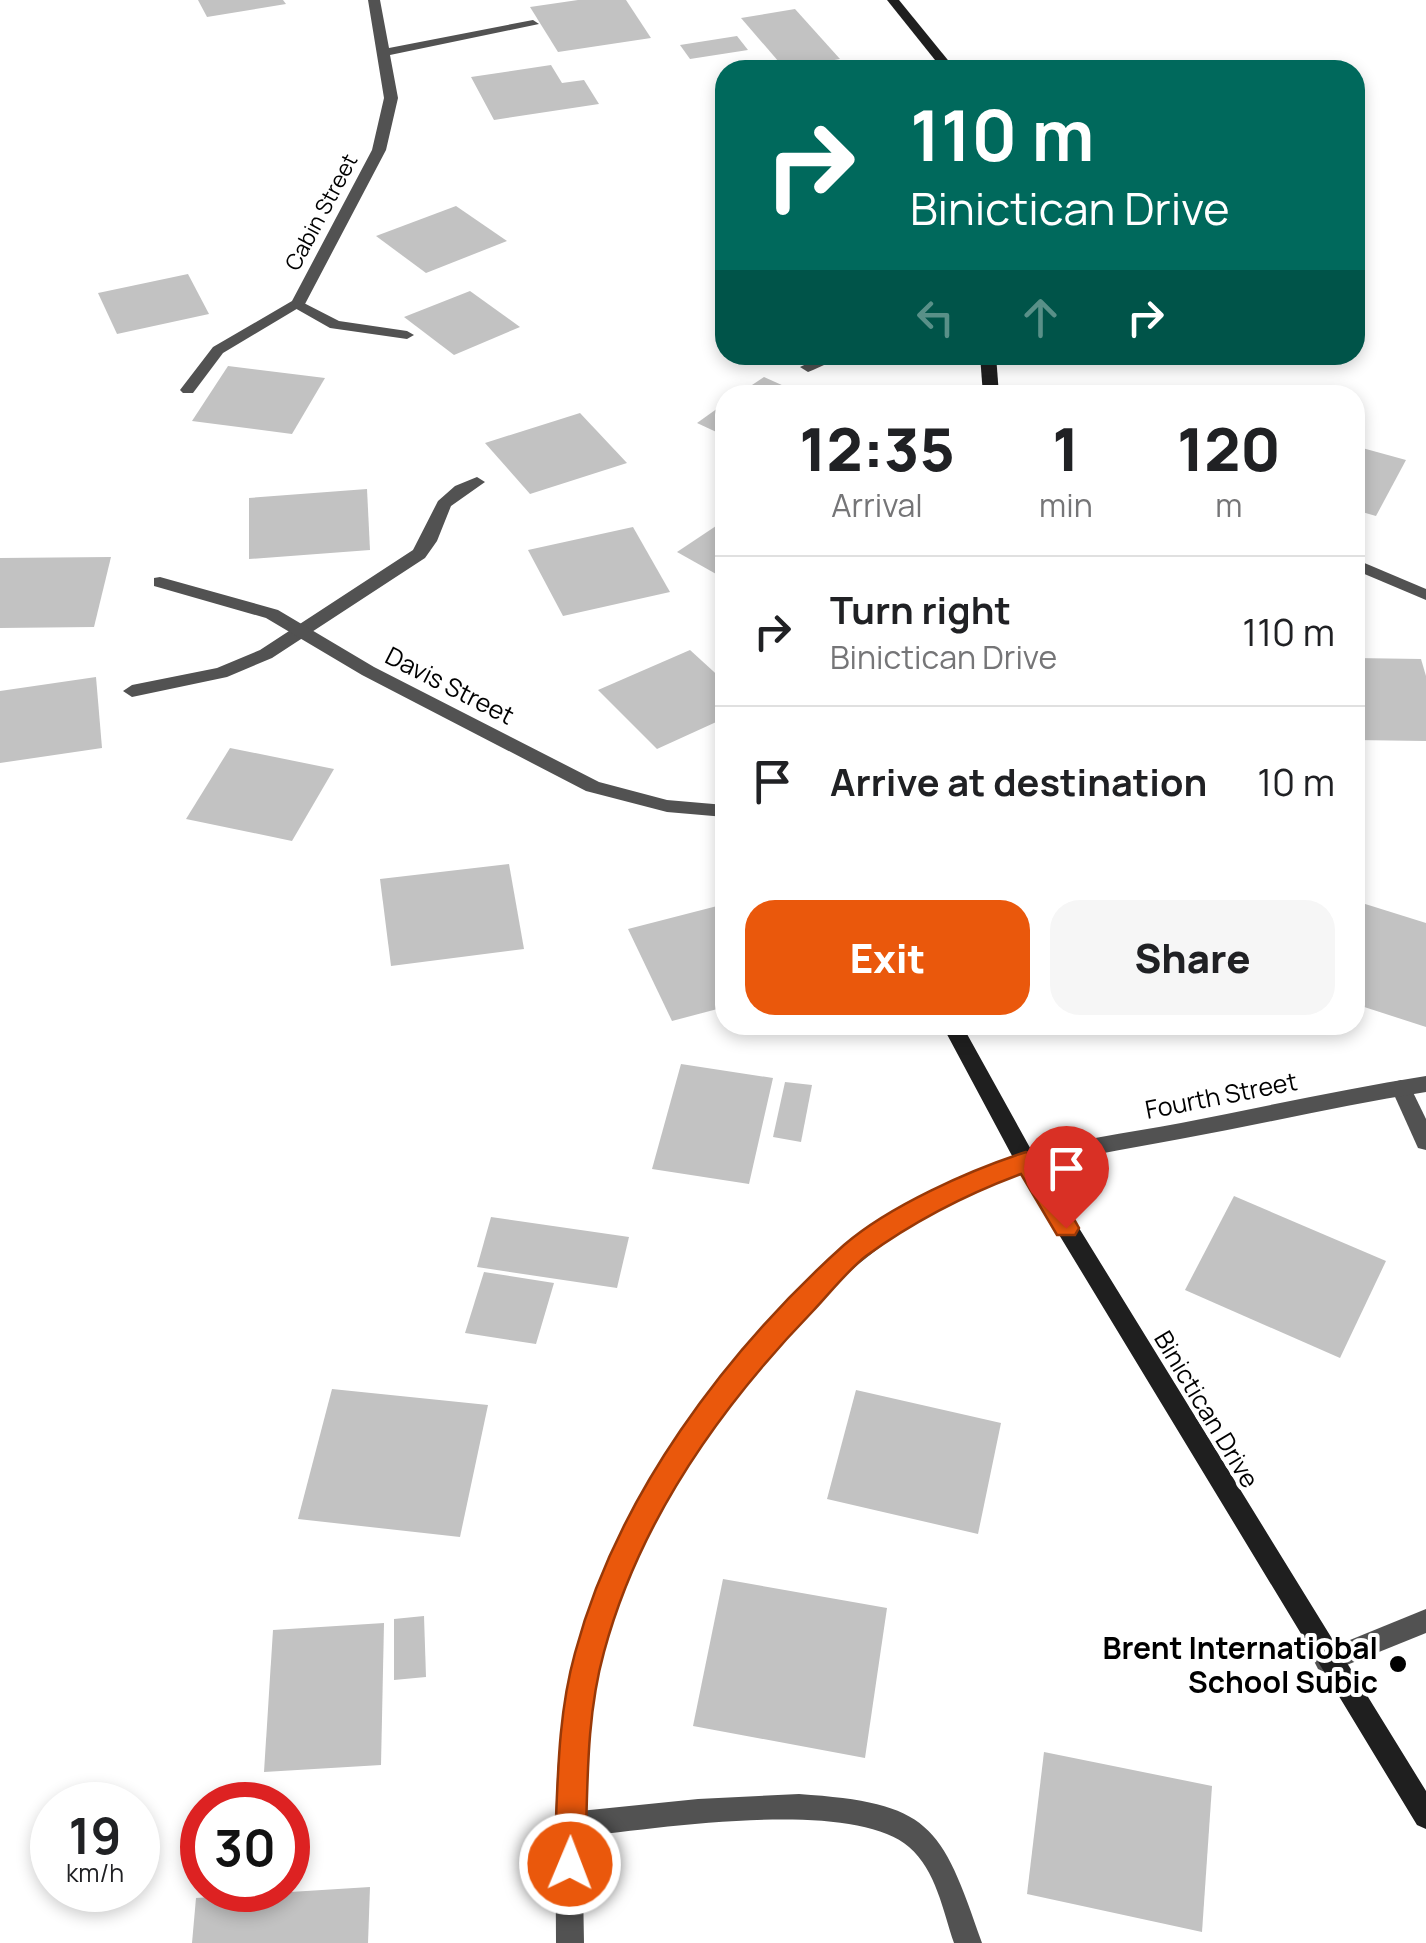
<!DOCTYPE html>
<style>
:root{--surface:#fff;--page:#f6f6f6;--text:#202124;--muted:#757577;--line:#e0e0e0;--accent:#ea580c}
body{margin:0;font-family:Manrope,sans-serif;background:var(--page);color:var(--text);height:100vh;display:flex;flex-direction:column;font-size:38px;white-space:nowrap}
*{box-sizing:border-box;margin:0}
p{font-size:32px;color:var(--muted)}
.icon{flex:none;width:55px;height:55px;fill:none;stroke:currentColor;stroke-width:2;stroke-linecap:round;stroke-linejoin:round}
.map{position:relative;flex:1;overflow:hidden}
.drawer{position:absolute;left:715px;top:385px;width:650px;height:650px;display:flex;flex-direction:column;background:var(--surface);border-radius:30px;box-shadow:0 5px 15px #0003}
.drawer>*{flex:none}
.top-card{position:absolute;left:715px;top:60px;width:650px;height:305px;border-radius:30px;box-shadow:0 5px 15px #0003;background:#00695c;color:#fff;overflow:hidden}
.speed{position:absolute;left:30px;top:1782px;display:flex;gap:20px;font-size:50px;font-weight:700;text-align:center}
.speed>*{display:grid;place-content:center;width:130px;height:130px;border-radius:50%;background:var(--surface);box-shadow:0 5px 15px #0003;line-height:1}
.speed small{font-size:25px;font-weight:400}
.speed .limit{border:15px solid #d22;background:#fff;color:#111}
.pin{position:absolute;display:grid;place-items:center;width:85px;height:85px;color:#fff;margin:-102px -42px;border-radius:50% 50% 50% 0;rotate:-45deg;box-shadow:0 0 10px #0007}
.pin .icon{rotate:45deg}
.me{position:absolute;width:110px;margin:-55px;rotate:1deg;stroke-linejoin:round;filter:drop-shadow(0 0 8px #0008)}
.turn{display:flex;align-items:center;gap:35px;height:210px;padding:0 30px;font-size:45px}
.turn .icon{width:130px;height:130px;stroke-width:2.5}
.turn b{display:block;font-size:70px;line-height:85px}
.lanes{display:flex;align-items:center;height:95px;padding:0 30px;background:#0003;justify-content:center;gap:50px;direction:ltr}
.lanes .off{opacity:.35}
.eta{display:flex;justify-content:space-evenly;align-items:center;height:170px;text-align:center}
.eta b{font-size:60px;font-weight:800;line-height:70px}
.action{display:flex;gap:20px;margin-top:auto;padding:20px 30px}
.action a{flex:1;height:115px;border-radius:30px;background:var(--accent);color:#fff;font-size:40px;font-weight:800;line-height:115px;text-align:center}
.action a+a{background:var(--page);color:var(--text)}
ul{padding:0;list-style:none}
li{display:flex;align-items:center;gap:30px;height:150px;padding:0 30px;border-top:2px solid var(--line)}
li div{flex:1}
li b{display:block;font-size:38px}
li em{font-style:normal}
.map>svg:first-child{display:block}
.building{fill:#c2c2c2}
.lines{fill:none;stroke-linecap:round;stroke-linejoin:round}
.lane{fill:#525252;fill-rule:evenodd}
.street{fill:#525252;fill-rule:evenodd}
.secondary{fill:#1f1f1f;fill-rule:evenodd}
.route{fill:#ea580c;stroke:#983908;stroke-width:2.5}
.poi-dot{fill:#000;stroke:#fff;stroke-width:4}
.labels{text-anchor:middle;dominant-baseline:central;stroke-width:8;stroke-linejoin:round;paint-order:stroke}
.far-street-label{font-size:22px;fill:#000;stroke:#fff}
.street-label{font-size:25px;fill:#000;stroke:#fff}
.near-poi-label{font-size:30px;font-weight:bold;fill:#000;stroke:#fff;text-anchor:end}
</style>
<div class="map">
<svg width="1426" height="1943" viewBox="0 0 1426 1943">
<rect width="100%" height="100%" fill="#fff"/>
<!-- building -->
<g class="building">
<polygon points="198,0 283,0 286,4 207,17"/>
<polygon points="578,0 626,0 651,38 558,52 530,7"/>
<polygon points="795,9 840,59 785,69 741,18"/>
<polygon points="737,36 748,50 690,59 680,45"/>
<polygon points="551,65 562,83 584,80 599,104 494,120 471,77"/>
<polygon points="456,206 507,241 426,273 376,236"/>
<polygon points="188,274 209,314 117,334 98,293"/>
<polygon points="470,291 520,327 454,355 404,317"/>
<polygon points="228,366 325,378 292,434 192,421"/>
<polygon points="764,377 804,395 737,395"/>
<polygon points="725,403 725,436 697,423"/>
<polygon points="580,413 627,463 530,494 485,443"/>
<polygon points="1355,446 1406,460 1376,516 1355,510"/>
<polygon points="367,489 370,550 249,559 249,498"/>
<polygon points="725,520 725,579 677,552"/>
<polygon points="633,527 670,592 563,616 528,550"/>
<polygon points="111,557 94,627 0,628 0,558"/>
<polygon points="690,650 725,682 725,718 657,749 598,690"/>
<polygon points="1355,658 1421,659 1426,676 1426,741 1355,740"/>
<polygon points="96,677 102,748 0,763 0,691"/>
<polygon points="230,748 334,769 292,841 186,819"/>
<polygon points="509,864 524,949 391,966 380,879"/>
<polygon points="1362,903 1426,923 1426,1027 1355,1004 1355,920"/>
<polygon points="725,904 725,1007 672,1021 628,929"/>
<polygon points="681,1064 773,1078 749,1184 652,1169"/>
<polygon points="785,1082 812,1085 801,1142 773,1137"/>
<polygon points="1234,1196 1386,1261 1340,1358 1185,1290"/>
<polygon points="491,1217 629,1237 617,1288 477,1267"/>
<polygon points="484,1272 554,1283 536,1344 465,1333"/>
<polygon points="332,1389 488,1405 460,1537 298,1519"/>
<polygon points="856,1390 1001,1423 978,1534 827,1499"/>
<polygon points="723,1579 887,1608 865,1758 693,1726"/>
<polygon points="424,1616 426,1677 394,1680 394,1619"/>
<polygon points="384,1623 381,1765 264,1772 273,1630"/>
<polygon points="1044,1752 1212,1786 1202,1932 1027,1894"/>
<polygon points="370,1887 368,1943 192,1943 196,1898"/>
</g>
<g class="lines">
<!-- lane -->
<g class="lane">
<polygon points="298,300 339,321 407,331 414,335 407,339 330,328 293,307 291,304"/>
<polygon points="825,355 846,355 813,370 808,372 800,367"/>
<polygon points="477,477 485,482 451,506 437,541 425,558 272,658 227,677 132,697 123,691 132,685 217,668 260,650 413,550 438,501 455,486"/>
<polygon points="1401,1080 1408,1082 1426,1119 1426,1150 1418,1148 1391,1088 1394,1082"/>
<polygon points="1426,1609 1426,1633 1327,1673 1318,1669 1314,1661 1318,1653"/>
<path d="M799 1794C930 1803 941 1823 982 1943H954C943 1911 936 1870 909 1847 851 1796 646 1830 570 1838L561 1834 557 1825 561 1816 570 1812 698 1799Z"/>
</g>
<!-- street -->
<g class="street">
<polygon points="368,0 380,0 389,48 533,20 539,24 390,55 398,98 386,150 305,304 223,353 193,393 183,393 180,390 213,347 292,301 372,150 384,98"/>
<polygon points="1355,559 1426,589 1426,600 1355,570"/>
<polygon points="160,577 278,610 374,667 599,782 667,800 725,805 725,817 667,812 586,791 362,675 266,618 154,586 154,578"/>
<path d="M1426 1076V1092C1344 1105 1262 1124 1180 1139 1119 1151 1055 1159 996 1181 810 1252 633 1494 594 1686 577 1770 583 1858 584 1943H556C556 1858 551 1771 568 1687 607 1494 777 1265 955 1180 1025 1146 1105 1137 1181 1123 1263 1107 1344 1089 1426 1076Z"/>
</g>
<!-- secondary -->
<g class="secondary">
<polygon points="887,0 899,0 956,70 943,70"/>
<polygon points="980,355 996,355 999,395 983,395"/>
<polygon points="942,1025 962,1025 1034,1155 1426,1791 1426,1829 1417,1825 1018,1167"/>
</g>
</g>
<!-- route -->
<path class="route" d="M1026 1152 1035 1155 1075 1221 1079 1228 1075 1235H1057L1021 1174C967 1194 913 1222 866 1256 847 1271 830 1293 813 1311 721 1406 639 1522 604 1652 585 1720 588 1794 585 1864L581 1875 570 1880 559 1875 554 1864C558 1794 556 1721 575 1653 617 1496 725 1352 844 1245 889 1206 970 1170 1026 1152Z"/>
<!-- markers -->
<circle class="poi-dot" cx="1398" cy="1664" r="10"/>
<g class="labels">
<!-- far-street labels -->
<g class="far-street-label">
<text transform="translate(321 212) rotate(-62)">Cabin Street</text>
</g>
<!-- street labels -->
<g class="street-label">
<text transform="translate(450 685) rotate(27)">Davis Street</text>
<text transform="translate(1221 1095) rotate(-11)">Fourth Street</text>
<text transform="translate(1207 1409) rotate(59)">Binictican Drive</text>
</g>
<!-- near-poi labels -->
<g class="near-poi-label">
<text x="1378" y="1647">Brent Internatiobal<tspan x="1378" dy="34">School Subic</tspan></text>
</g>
</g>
</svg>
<div class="speed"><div>19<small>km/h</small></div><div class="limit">30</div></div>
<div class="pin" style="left:1066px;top:1228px;background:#d93025"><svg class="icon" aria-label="arrive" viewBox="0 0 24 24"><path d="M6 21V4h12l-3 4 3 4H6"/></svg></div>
<svg class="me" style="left:570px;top:1864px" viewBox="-20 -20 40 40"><circle r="17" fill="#ea580c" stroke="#fff" stroke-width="3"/><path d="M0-11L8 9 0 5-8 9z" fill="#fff"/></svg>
<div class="top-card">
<div class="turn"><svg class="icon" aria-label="right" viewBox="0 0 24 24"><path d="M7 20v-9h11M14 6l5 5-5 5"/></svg><div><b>110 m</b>Binictican Drive</div></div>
<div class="lanes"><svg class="icon off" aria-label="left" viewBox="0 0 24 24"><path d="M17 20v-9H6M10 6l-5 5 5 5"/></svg><svg class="icon off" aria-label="ahead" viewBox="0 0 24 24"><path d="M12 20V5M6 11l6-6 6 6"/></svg><svg class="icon" aria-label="right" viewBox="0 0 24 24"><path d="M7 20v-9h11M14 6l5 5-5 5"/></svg></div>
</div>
<section class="drawer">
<div class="eta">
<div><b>12:35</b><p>Arrival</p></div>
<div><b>1</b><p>min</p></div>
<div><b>120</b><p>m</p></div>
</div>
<ul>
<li><svg class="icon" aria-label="right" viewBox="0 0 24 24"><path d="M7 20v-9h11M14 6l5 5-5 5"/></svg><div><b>Turn right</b><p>Binictican Drive</p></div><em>110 m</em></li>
<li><svg class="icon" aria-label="arrive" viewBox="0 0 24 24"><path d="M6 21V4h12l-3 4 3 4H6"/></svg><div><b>Arrive at destination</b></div><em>10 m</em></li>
</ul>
<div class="action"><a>Exit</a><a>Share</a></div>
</section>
</div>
